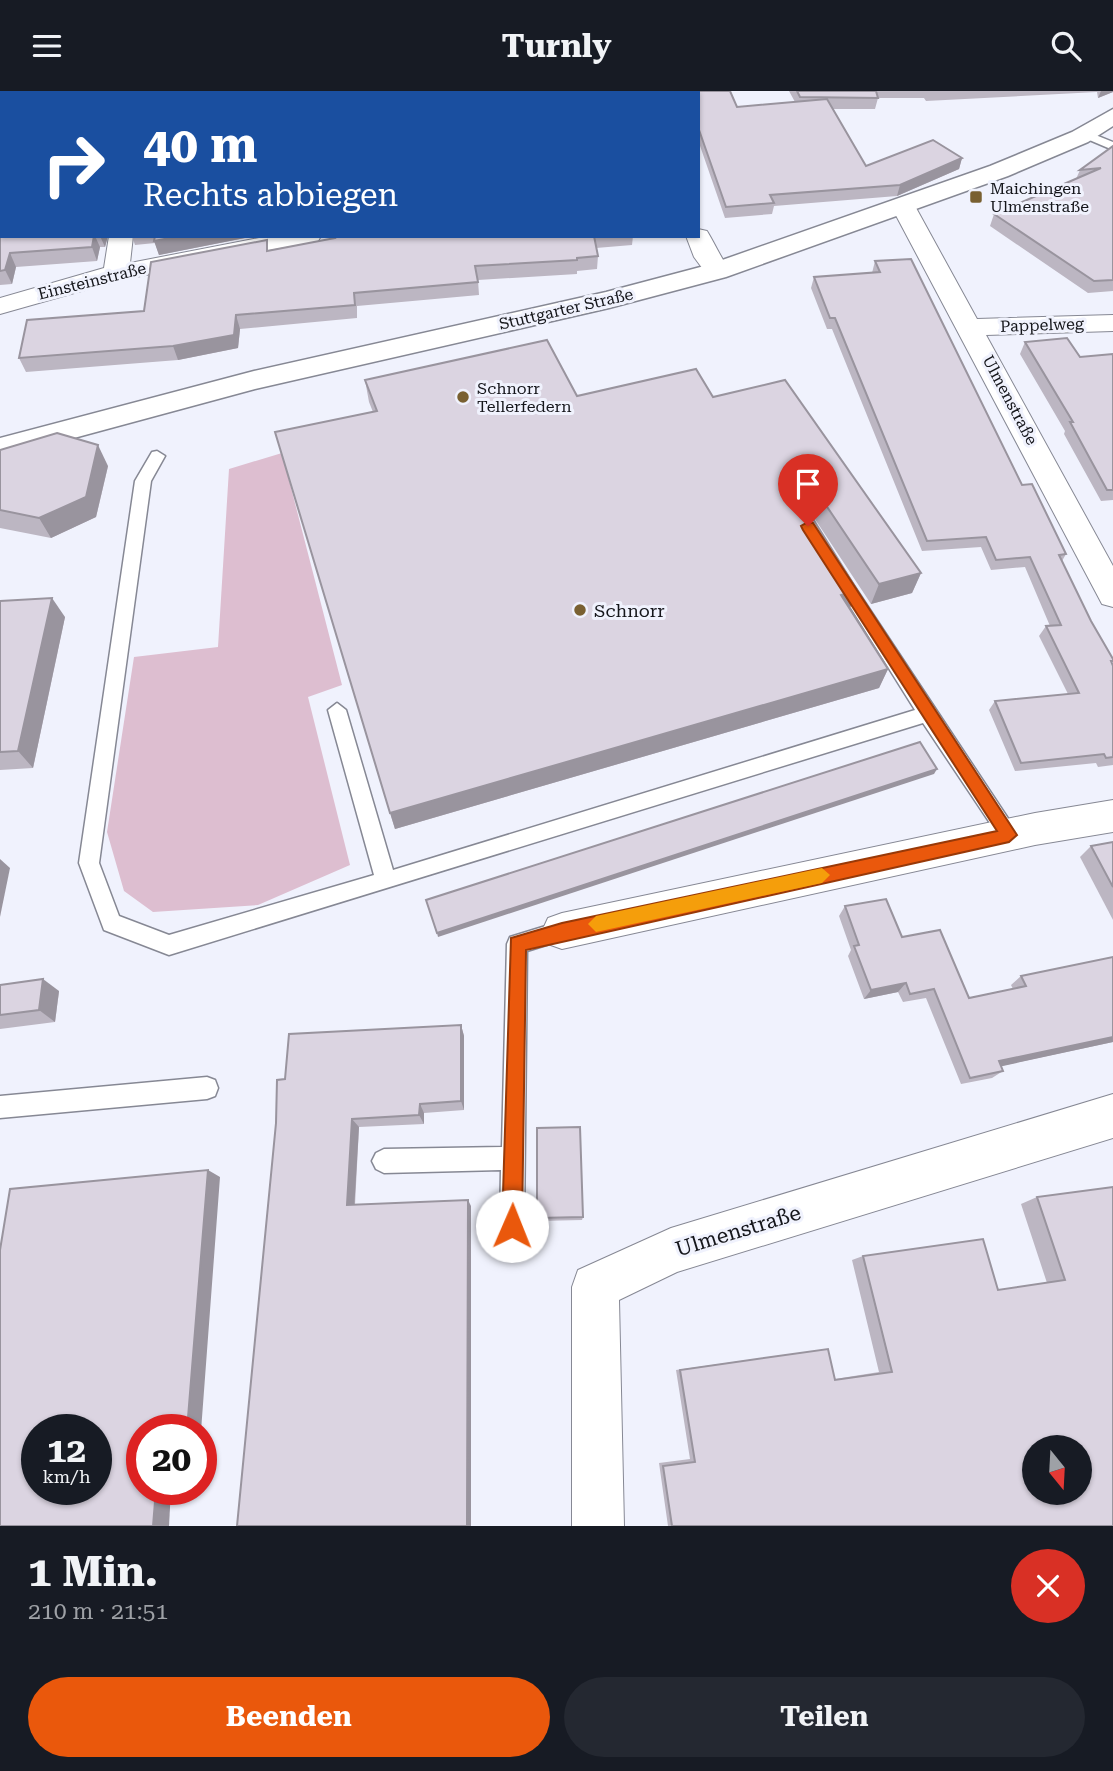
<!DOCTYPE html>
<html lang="de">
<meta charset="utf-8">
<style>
:root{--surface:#171b24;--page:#242831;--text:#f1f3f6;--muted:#9ea1a6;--accent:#ea580c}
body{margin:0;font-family:"Roboto Serif",serif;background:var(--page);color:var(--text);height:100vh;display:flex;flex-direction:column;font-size:26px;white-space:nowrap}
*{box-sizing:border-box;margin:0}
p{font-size:23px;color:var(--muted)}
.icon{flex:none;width:38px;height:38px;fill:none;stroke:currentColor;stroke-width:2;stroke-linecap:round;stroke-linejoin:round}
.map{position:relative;height:1435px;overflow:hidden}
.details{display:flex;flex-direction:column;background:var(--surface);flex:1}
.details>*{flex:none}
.guide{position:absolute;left:0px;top:0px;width:700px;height:147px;box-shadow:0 2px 5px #0004;background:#1a4fa0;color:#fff;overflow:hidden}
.needle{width:46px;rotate:162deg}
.tools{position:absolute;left:1022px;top:1344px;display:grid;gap:14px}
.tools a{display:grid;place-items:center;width:70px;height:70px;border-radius:50%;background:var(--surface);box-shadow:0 2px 5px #0004;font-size:35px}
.speed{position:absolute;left:21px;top:1323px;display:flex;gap:14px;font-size:35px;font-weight:700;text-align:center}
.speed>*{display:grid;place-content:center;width:91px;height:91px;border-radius:50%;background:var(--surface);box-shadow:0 2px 5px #0004;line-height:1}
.speed small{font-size:18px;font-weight:400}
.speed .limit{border:10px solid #d22;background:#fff;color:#111}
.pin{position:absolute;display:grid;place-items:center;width:60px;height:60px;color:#fff;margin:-72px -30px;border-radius:50% 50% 50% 0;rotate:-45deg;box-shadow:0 0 7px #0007}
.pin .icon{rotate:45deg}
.me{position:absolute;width:77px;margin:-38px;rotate:1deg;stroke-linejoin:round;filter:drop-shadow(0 0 5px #0008)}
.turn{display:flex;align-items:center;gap:24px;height:147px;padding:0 28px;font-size:32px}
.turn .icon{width:91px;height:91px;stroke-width:2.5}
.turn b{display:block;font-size:49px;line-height:60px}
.round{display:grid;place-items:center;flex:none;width:74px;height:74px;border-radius:37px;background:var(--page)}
.head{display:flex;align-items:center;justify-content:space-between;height:119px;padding:0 28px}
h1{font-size:42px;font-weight:700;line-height:52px}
.action{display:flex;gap:14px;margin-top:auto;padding:14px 28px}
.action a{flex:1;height:80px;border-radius:42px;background:var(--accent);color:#fff;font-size:28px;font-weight:700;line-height:80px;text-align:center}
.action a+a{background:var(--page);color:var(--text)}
header{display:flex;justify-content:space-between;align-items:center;height:91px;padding:0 28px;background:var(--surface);font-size:32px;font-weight:700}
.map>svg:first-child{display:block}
.green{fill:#ddbed0}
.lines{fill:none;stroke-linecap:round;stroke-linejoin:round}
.lane-casing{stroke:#868894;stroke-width:3}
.street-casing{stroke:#868894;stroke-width:2}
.secondary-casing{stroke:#868894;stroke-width:3}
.lane{fill:#fff;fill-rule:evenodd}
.street{fill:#fff;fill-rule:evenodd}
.secondary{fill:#fff;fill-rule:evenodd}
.wall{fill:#bcb6c2}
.shaded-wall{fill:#99949e}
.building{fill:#dbd4e1;stroke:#99949e;stroke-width:2;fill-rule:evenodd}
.route{fill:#ea580c;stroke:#983908;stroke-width:2}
.slow{fill:#f59e0b}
.poi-dot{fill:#796031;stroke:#f0f2fd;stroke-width:2.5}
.labels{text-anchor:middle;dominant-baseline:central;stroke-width:6;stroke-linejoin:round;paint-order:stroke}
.far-poi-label{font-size:16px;fill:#15161b;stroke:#f0f2fd;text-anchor:start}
.far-street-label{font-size:16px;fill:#15161b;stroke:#f0f2fd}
.poi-label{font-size:18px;fill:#15161b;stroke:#f0f2fd;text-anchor:start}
.near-street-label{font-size:21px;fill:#15161b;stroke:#f0f2fd}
</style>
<header><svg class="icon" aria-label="menu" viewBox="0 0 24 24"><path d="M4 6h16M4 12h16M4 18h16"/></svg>Turnly<svg class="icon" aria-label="search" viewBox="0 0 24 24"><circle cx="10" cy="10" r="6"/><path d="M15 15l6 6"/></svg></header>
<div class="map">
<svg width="1113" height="1435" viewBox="0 0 1113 1435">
<rect width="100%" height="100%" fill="#f0f2fd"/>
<!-- green -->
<polygon class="green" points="282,362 342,594 308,606 350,774 258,814 153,821 124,800 107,741 134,566 218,556 229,378"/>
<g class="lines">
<defs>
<g id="lane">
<polygon points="1080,41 1088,41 1113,51 1113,59 1080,45"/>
<polygon points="157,360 165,365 151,390 99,772 119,825 169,844 374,784 328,619 337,612 346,619 393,779 915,619 831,485 839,479 845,481 1019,744 1016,750 1009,753 1002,750 923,632 169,864 104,839 79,772 135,390 152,361"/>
<polygon points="562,830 569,833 572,840 569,847 527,860 524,1135 520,1143 512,1147 504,1143 500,1135 501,1079 384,1082 376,1078 372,1070 376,1062 384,1058 502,1056 507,853 510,846"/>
<polygon points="207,986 215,989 218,997 215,1005 207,1008 0,1027 0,1005"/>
</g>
<g id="street">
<rect x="632" y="0" width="22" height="2"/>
<rect x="0" y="22" width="2" height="14"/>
<polygon points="903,108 911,110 915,115 977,228 1113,224 1113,240 986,244 1113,475 1113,516 1102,513 891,115 895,110"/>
<path d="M698 138 707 140C715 153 721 167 730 180L726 185H708L694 166 686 145H698Z"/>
<polygon points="109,145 133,145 130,172 269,145 321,145 318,150 309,152 120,189 0,223 0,207 104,177"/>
<polygon points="1113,709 1113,741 1035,754 562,858 548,853 542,840 548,827 562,822 1035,722"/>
<polygon points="1113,1003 1113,1047 677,1181 619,1209 624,1435 572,1435 572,1196 578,1179 671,1137"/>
</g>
<polygon id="secondary" points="1113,18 1113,35 1088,51 1008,85 726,186 609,217 255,298 0,367 0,347 254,280 606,201 708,174 990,75 1072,41"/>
</defs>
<!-- lane casing -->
<use href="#lane" class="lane-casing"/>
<!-- street casing -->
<use href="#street" class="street-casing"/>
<!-- secondary casing -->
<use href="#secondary" class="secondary-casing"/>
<!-- lane -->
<use href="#lane" class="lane"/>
<!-- street -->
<use href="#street" class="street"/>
<!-- secondary -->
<use href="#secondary" class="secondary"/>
</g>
<!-- wall -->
<g class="wall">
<polygon points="676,0 730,0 737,16 795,11 789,0 1113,0 1113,1 1098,7 1097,1 926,10 924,7 878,7 875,18 832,18 866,75 962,67 959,78 897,105 774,115 772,123 725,127 698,49 698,2 677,2"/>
<polygon points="0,49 2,145 108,145 105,156 100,156 97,170 16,176 12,193 0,194"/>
<polygon points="1113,55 1113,200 1088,202 990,135 994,123 1076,88 1080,79"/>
<polygon points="132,145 255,145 159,164 155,152 135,154"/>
<polygon points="334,145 633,145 632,154 596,157 598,165 597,178 577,180 577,183 478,189 479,204 357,215 357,227 240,238 238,257 178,269 26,281 19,267 144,220 269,159 335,147"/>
<polygon points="875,170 1022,394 1066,463 1062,470 1091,530 1113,568 1112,573 1113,575 1113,674 1098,676 1096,672 1015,680 989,619 995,610 1068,603 1039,545 1046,535 1050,535 1025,476 991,479 981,456 922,460 832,238 827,238 811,197 814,186 872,182"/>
<polygon points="1025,251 1080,266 1113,263 1113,409 1101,410 1064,343 1065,340 1020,263"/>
<polygon points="365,289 577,305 713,306 921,482 912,502 871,513 801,407 799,406 857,499 850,518 888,578 879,597 395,738 275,341 373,321 369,311"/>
<polygon points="0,359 108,375 96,426 51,447 0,437"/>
<polygon points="0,510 65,526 33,677 0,679"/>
<polygon points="1113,751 1113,829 1080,766 1091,755"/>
<polygon points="845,815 902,846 969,907 1013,898 1011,894 1021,885 1113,866 1113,951 1001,975 1003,980 992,987 961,993 926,907 903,911 898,901 864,908 848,865 851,859 839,825"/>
<polygon points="0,894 59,900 55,931 0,938"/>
<polygon points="461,934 464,945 464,1019 424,1022 424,1033 359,1036 355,1114 471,1115 471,1435 237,1435 285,988"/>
<polygon points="537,1037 583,1126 582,1129 538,1130"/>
<polygon points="1113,1096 1113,1435 668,1435 659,1372 690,1368 676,1279 828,1258 835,1288 879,1281 852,1169 863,1165 998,1199 1047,1192 1021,1113 1037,1106"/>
</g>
<!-- shaded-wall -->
<g class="shaded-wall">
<polygon points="1101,0 1113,0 1113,1 1098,7"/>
<polygon points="962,67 959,78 897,105 900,94"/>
<polygon points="94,145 95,145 100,156 97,170 92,156"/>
<polygon points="100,145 108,145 105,156"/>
<polygon points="180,145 255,145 159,164 154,150"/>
<polygon points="10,162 16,176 12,193 5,179"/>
<polygon points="236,224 240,238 238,257 178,269 173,255"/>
<polygon points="98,354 108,375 96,426 51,447 39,427"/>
<polygon points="797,383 791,404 789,389"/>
<polygon points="921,482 912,502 871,513 879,493"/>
<polygon points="857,499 849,519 841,504"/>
<polygon points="52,507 65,526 33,677 18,660"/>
<polygon points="888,578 879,597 395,738 390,722"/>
<polygon points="937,678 934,683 438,846 437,842"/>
<polygon points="0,768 10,777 0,826"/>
<polygon points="43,888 59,900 55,931 39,919"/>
<polygon points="906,892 898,901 864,908 871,899"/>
<polygon points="461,934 464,945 464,1019 461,1010"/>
<polygon points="1113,946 1113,951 989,978 999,970"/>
<polygon points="420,1013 424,1022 424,1033 419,1024"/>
<polygon points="352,1028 359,1036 354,1120 347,1114"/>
<polygon points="208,1079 220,1086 201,1340 201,1339 187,1339"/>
<polygon points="468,1109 471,1115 471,1435 467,1435"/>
<polygon points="156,1398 171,1398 169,1435 153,1435"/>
</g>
<!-- building -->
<g class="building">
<polygon points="68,0 246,0 246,1 363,0 363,2 68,2"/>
<polygon points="471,0 499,0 500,2 471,2"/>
<polygon points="581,0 615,0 616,2 582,2"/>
<polygon points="682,0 730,0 737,16 827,8 866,75 933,49 962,67 900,94 770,104 774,112 726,116 698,36 698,2 682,2"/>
<polygon points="797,0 876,0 878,7 800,6"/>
<polygon points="0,49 2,49 2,145 94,145 92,156 10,162 5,179 0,180"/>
<polygon points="1113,55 1113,189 1094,190 994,123 1101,77 1080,79"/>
<polygon points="155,145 180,145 154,150"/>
<polygon points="334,145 594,145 598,165 577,167 577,169 475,175 478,191 354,202 355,214 236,224 234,244 173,255 19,267 27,229 144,220 151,171 267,149 267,160 335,147"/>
<polygon points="911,168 1022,394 1032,393 1066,463 1059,464 1091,530 1113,568 1113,570 1111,570 1113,575 1113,666 1106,667 1104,663 1021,672 995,610 1079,602 1046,535 1061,534 1030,466 996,469 986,446 927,450 835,227 830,227 814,186 880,181 875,170"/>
<polygon points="1067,247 1080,266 1113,263 1113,399 1107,399 1070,331 1073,331 1025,251"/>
<polygon points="547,249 577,305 696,278 713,306 785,289 921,482 879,493 807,386 797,383 789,389 857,499 841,504 888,578 390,722 275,341 377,320 365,289"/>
<polygon points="57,342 98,354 86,406 39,427 0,419 0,359"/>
<polygon points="52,507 18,660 0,661 0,510"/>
<polygon points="920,651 937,678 437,842 426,809"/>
<polygon points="1113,751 1113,796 1091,755"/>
<polygon points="886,808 902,846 940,839 969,907 1026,895 1021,885 1113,866 1113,946 999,970 1003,980 970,987 934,898 910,903 906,892 871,899 854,855 859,854 845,815"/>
<polygon points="43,888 39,919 0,924 0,894"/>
<polygon points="461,934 461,1010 420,1013 419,1024 352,1028 347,1114 468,1109 467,1435 237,1435 276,1032 277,989 285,988 289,943"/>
<polygon points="580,1036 583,1126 537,1127 537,1037"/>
<path d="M208 1079 187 1339H142V1398H156L153 1435H0V1159L10 1098ZM37 1339H96V1398H37Z"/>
<path d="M1113 1096V1435H672L663 1375 695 1371 680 1279 828 1258 835 1289 892 1281 863 1165 983 1148 998 1199 1065 1189 1037 1106ZM1034 1356H1080V1402H1034Z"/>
</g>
<!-- route -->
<polygon class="route" points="808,431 813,432 1017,744 1009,751 526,859 522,1135 519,1142 512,1144 505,1142 502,1135 511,847 562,832 997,740 803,439 801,435"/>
<!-- slow -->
<polygon class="slow" points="822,777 830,784 822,792 596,841 588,833 596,825"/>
<!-- markers -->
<g class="poi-dot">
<rect x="969" y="99" width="14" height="14" rx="3.5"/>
<circle cx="463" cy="306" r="7"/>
<circle cx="580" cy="519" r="7"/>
</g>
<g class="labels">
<!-- far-poi labels -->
<g class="far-poi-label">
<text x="990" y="97">Maichingen<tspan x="990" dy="18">Ulmenstraße</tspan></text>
<text x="477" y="297">Schnorr<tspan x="477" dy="18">Tellerfedern</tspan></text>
</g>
<!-- far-street labels -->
<g class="far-street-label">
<text transform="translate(92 190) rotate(-14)">Einsteinstraße</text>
<text transform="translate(566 218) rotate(-13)">Stuttgarter Straße</text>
<text transform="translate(1042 234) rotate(-2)">Pappelweg</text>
<text transform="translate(1010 309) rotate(62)">Ulmenstraße</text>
</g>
<!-- poi labels -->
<g class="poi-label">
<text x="594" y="519">Schnorr</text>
</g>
<!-- near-street labels -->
<g class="near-street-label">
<text transform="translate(738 1140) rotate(-17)">Ulmenstraße</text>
</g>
</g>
</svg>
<div class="tools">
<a><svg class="needle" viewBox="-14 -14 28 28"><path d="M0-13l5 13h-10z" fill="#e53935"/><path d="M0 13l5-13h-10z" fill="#9ea1a6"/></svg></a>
</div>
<div class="speed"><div>12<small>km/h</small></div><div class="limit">20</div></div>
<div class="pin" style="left:808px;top:435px;background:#d93025"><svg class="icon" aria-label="arrive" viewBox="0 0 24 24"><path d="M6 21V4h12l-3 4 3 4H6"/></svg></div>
<svg class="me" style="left:512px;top:1135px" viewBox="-20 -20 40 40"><circle r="19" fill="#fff"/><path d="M0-13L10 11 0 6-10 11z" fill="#ea580c"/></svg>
<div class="guide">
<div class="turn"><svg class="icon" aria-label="right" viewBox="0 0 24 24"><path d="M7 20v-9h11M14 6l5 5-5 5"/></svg><div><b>40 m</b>Rechts abbiegen</div></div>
</div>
</div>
<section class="details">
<div class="head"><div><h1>1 Min.</h1><p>210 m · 21:51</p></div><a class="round" style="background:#d93025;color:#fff"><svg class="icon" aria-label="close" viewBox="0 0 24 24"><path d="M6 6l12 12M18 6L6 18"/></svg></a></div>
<div class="action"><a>Beenden</a><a>Teilen</a></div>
</section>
